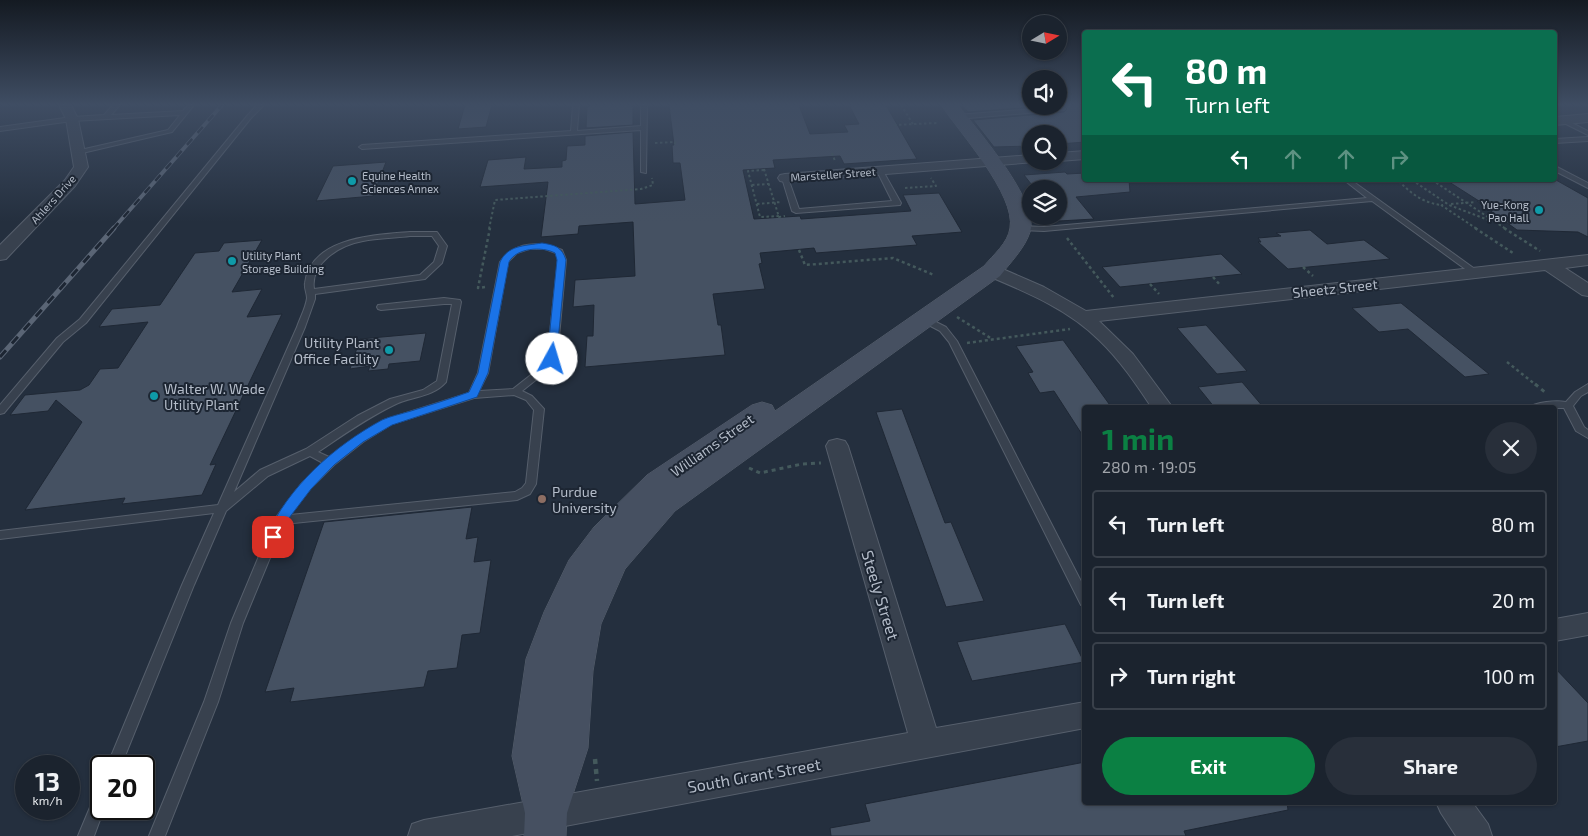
<!DOCTYPE html>
<meta charset="utf-8">
<style>
:root{--surface:#1b232e;--page:#282f3a;--text:#f1f3f6;--muted:#a0a4aa;--line:#39404a;--accent:#0b8043}
body{margin:0;font-family:"Exo 2",sans-serif;background:var(--page);color:var(--text);height:100vh;display:flex;flex-direction:column;font-size:19px;white-space:nowrap}
*{box-sizing:border-box;margin:0}
p{font-size:16px;color:var(--muted)}
.icon{flex:none;width:28px;height:28px;fill:none;stroke:currentColor;stroke-width:2;stroke-linecap:round;stroke-linejoin:round}
.map{position:relative;flex:1;overflow:hidden}
.side{position:absolute;left:1082px;top:405px;width:475px;height:400px;display:flex;flex-direction:column;background:var(--surface);border-radius:5px;box-shadow:0 1px 4px #0004,0 0 0 1px var(--line)}
.side>*{flex:none}
.hud{position:absolute;left:1082px;top:30px;width:475px;height:152px;border-radius:5px;box-shadow:0 1px 4px #0004,0 0 0 1px var(--line);background:#0b6e4f;color:#fff;overflow:hidden}
.needle{width:32px;rotate:80deg}
.fabs{position:absolute;left:1022px;top:15px;display:grid;gap:10px}
.fabs a{display:grid;place-items:center;width:45px;height:45px;border-radius:50%;background:var(--surface);box-shadow:0 1px 4px #0004,0 0 0 1px var(--line);font-size:25px}
.speed{position:absolute;left:15px;top:755px;display:flex;gap:10px;font-size:25px;font-weight:700;text-align:center}
.speed>*{display:grid;place-content:center;width:65px;height:65px;border-radius:50%;background:var(--surface);box-shadow:0 1px 4px #0004,0 0 0 1px var(--line);line-height:1}
.speed small{font-size:12px;font-weight:400}
.speed .limit{border:2px solid #111;border-radius:8px;background:#fff;color:#111}
.pin{position:absolute;display:grid;place-items:center;width:42px;height:42px;color:#fff;margin:-21px;border-radius:10px;box-shadow:0 2px 8px #0006}
.me{position:absolute;width:55px;margin:-28px;rotate:6deg;stroke-linejoin:round;filter:drop-shadow(0 0 4px #0008)}
.turn{display:flex;align-items:center;gap:18px;height:105px;padding:0 20px;font-size:22px}
.turn .icon{width:65px;height:65px;stroke-width:2.5}
.turn b{display:block;font-size:35px;line-height:42px}
.lanes{display:flex;align-items:center;height:48px;padding:0 20px;background:#0003;justify-content:center;gap:25px;direction:ltr}
.lanes .off{opacity:.35}
.round{display:grid;place-items:center;flex:none;width:52px;height:52px;border-radius:26px;background:var(--page)}
.headline{display:flex;align-items:center;justify-content:space-between;height:85px;padding:0 20px}
h1{font-size:30px;font-weight:700;line-height:38px;color:var(--accent)}
.action{display:flex;gap:10px;margin-top:auto;padding:10px 20px}
.action a{flex:1;height:58px;border-radius:30px;background:var(--accent);color:#fff;font-size:20px;font-weight:700;line-height:58px;text-align:center}
.action a+a{background:var(--page);color:var(--text)}
ul{padding:0;list-style:none}
li{display:flex;align-items:center;gap:15px;height:68px;margin:0 10px 8px;padding:0 10px;border:2px solid var(--line);border-radius:5px}
li div{flex:1}
li b{display:block;font-size:19px}
li em{font-style:normal}
.map>svg:first-child{display:block}
.building{fill:#455162;stroke:#1f2835}
.lines{fill:none;stroke-linecap:round;stroke-linejoin:round}
.service-casing{stroke:#565f6c;stroke-width:2}
.minor-casing{stroke:#565f6c;stroke-width:2}
.secondary-casing{stroke:#565f6c;stroke-width:1}
.path-far3{stroke:#44595c;stroke-width:2;stroke-dasharray:2.5 2.5;stroke-linecap:butt}
.path-far2{stroke:#44595c;stroke-width:2.5;stroke-dasharray:3 3;stroke-linecap:butt}
.path-far1{stroke:#44595c;stroke-width:3;stroke-dasharray:4 4;stroke-linecap:butt}
.path{stroke:#44595c;stroke-width:4.5;stroke-dasharray:5 5;stroke-linecap:butt}
.service{fill:#38414e;fill-rule:evenodd}
.minor{fill:#38414e;fill-rule:evenodd}
.secondary{fill:#465061;fill-rule:evenodd}
.rail-far1-casing{stroke:#5a6575;stroke-width:4}
.rail-casing{stroke:#5a6575;stroke-width:5}
.rail-far1{stroke:#1d2633;stroke-width:2.5;stroke-dasharray:8;stroke-linecap:butt}
.rail{stroke:#1d2633;stroke-width:3;stroke-dasharray:9;stroke-linecap:butt}
.route{fill:#1a73e8;stroke:#114b97}
.culture-dot{fill:#0f9aa8;stroke:#1d2633;stroke-width:2}
.education-dot{fill:#8d6e63;stroke:#1d2633;stroke-width:2}
.labels{text-anchor:middle;dominant-baseline:central;stroke-width:4;stroke-linejoin:round;paint-order:stroke}
.far-street-label{font-size:11px;fill:#b4bcc9;stroke:#1d2633}
.far-poi-label{font-size:11px;fill:#b4bcc9;stroke:#1d2633;text-anchor:start}
.street-label{font-size:14px;fill:#b4bcc9;stroke:#1d2633}
.poi-label{font-size:14px;fill:#b4bcc9;stroke:#1d2633;text-anchor:start}
.near-street-label{font-size:16px;fill:#b4bcc9;stroke:#1d2633}
</style>
<div class="map">
<svg width="1588" height="836" viewBox="0 0 1588 836">
<rect width="100%" height="100%" fill="#242f3e"/>
<!-- building -->
<g class="building">
<polygon points="465,105 492,105 486,127 458,129"/>
<polygon points="590,105 633,105 633,125 586,128 587,107"/>
<polygon points="669,105 799,105 810,134 848,132 844,125 859,124 849,105 886,105 917,159 844,164 840,156 773,160 775,168 743,170 754,219 800,216 801,219 911,211 903,195 939,193 962,232 912,236 917,245 816,253 814,248 760,253 762,263 759,264 765,289 713,294 718,325 721,325 725,355 585,367 587,336 593,336 594,305 573,307 575,280 635,276 633,222 579,226 578,234 541,237 548,182 480,187 488,160 526,157 524,169 562,167 562,161 566,160 567,146 585,145 585,136 633,132 635,204 685,200 680,163 673,163 672,145 674,145"/>
<polygon points="962,105 1031,105 1047,106 968,112"/>
<polygon points="1063,105 1085,105 1085,142 1059,144 1059,134 1031,134 1031,146 994,147 973,120 1064,112 1067,109"/>
<polygon points="386,162 373,196 316,201 333,166"/>
<polygon points="1065,172 1067,174 1085,173 1085,180 1129,180 1130,192 1076,197 1094,219 1059,221 1056,216 1059,216 1059,189 1035,189 1024,175"/>
<polygon points="1446,180 1556,180 1588,198 1588,237 1578,232 1517,230 1477,201 1479,201"/>
<polygon points="1310,230 1327,244 1364,240 1390,259 1288,269 1258,242 1261,242 1258,238 1281,236 1276,233"/>
<polygon points="262,240 232,292 262,289 247,317 282,314 210,465 216,464 202,495 122,504 125,498 25,510 82,422 56,400 48,411 10,415 25,395 80,390 89,385 100,369 118,368 148,322 99,327 112,309 160,305 195,253 219,251 224,243"/>
<polygon points="1221,254 1242,274 1120,287 1102,267"/>
<polygon points="1401,303 1489,374 1465,377 1408,329 1379,332 1352,308"/>
<polygon points="1206,325 1247,371 1217,374 1177,328"/>
<polygon points="426,333 420,361 389,364 388,369 368,371 370,366 350,369 360,339"/>
<polygon points="1063,340 1112,408 1085,408 1085,439 1054,391 1040,393 1028,373 1033,372 1016,346"/>
<polygon points="1242,382 1264,408 1215,408 1198,387"/>
<polygon points="902,409 945,523 951,522 984,601 946,607 876,412"/>
<polygon points="472,507 466,539 478,537 474,562 491,560 480,633 462,635 457,668 428,671 424,687 290,702 294,688 265,692 324,522"/>
<polygon points="1065,624 1084,662 972,681 957,642"/>
<polygon points="1555,668 1588,703 1588,741 1555,747"/>
<polygon points="1085,762 1085,802 1287,802 1288,810 1184,831 1186,836 831,836 830,828 870,821 865,804"/>
</g>
<g class="lines">
<defs>
<g id="service">
<polygon points="113,105 120,105 111,115 183,111 188,105 194,105 172,132 78,154 75,152 76,151 168,130 180,115 72,121 0,131 0,127 72,117 104,115"/>
<polygon points="257,105 264,105 251,118 86,323 63,342 4,413 0,414 0,405 57,338 80,319 247,116"/>
<polygon points="573,105 579,105 577,131 641,126 641,105 647,105 646,173 641,172 641,130 362,149 359,147 362,145 571,131"/>
<polygon points="1062,107 1065,109 1064,110 957,119 954,117 957,115"/>
<polygon points="1562,118 1588,131 1588,135 1560,121 1559,120"/>
<polygon points="1588,137 1588,141 1555,143 1555,139"/>
<polygon points="1555,166 1588,183 1588,188 1555,171"/>
<polygon points="880,169 883,171 901,203 900,205 796,213 792,211 782,178 785,176 788,178 799,209 892,201 877,171"/>
<polygon points="1344,180 1351,180 1479,272 1475,274 1472,274 1372,201 1044,231 1021,230 1017,228 1021,226 1044,227 1367,198"/>
<path d="M410 232H437L447 246 442 263 425 279 315 294V299L305 327 234 492 260 470 306 449 357 416 390 399 423 390 437 381 452 304H444L381 310 378 309 377 307 378 305 444 298 460 300 461 302 446 382C432 398 411 396 394 405 367 418 343 435 318 452L329 457 355 438 384 420 469 393 478 373 500 262C515 241 540 241 562 250L566 260 557 359 547 371 522 391 532 396 544 409 536 484 530 494 517 500 284 524 243 623 218 702 165 836H149L204 702 231 623 274 520 302 483 323 463 310 456 268 476 226 511 194 585 121 766H107L182 585 214 513 0 539V531L218 505 297 327C300 318 306 307 307 298 307 293 304 288 305 283 311 237 375 235 410 232ZM410 236H432L439 246 434 262 420 275 314 289C310 263 340 245 363 241 378 238 394 238 410 236ZM529 249H545L556 253 558 260 547 359 541 367 513 389 479 391 488 373 508 262 517 253ZM514 395 526 400 534 410 526 483 522 488 515 492 290 515 310 489 334 465 363 442 392 424 474 398Z"/>
<polygon points="924,316 946,327 957,341 1085,589 1085,606 1081,605 949,342 940,331 921,321 920,319"/>
<path d="M1588 384V392L1581 396 1573 406 1584 427 1588 430V438L1576 431 1564 408H1527C1536 402 1556 400 1566 402L1575 392Z"/>
<polygon points="101,791 101,809 104,809 94,836 78,836 96,793"/>
</g>
<g id="minor">
<polygon points="59,105 71,105 78,119 88,167 75,186 6,259 0,260 0,245 65,180 74,167 66,119"/>
<polygon points="1588,114 1588,122 1555,125 1555,117"/>
<polygon points="1085,151 1085,159 1059,161 1059,153"/>
<polygon points="1031,155 1031,161 1036,162 785,182 780,181 778,178 780,175 785,174"/>
<path d="M1588 255V265L1565 268 1588 283V296L1582 295 1545 270 1099 321 1133 354 1173 408H1152C1136 384 1120 360 1099 340 1068 309 1026 292 986 275L983 271 986 267 992 266 998 267 1044 287 1086 311Z"/>
<polygon points="837,439 845,441 848,446 936,728 1085,702 1085,728 512,836 408,836 412,824 424,820 908,733 826,446 829,441"/>
<polygon points="1588,613 1588,635 1555,641 1555,619"/>
<polygon points="1436,802 1472,802 1488,824 1492,836 1456,836 1441,813"/>
</g>
<path id="secondary" d="M941 105H958C977 130 1040 201 1030 232 1025 248 1010 263 1000 276L675 511 625 569 601 624 593 671 588 748 567 813 566 836H524L525 813 512 756 526 659 544 612 569 560 594 527 647 475 752 405 762 402 772 405 775 411 984 266C993 255 1008 243 1010 228 1016 195 960 133 941 105Z"/>
</defs>
<!-- service casing -->
<use href="#service" class="service-casing"/>
<!-- minor casing -->
<use href="#minor" class="minor-casing"/>
<!-- secondary casing -->
<use href="#secondary" class="secondary-casing"/>
<!-- path-far3 -->
<g class="path-far3">
<polyline points="901,105 913,124"/>
<polyline points="894,125 937,123"/>
<polyline points="655,143 675,142 675,145"/>
<polyline points="832,153 835,161"/>
<polyline points="764,169 779,217 785,216"/>
<polyline points="764,170 748,171 760,217 779,216"/>
<polyline points="1412,180 1449,205 1491,221"/>
<polyline points="1432,180 1506,229"/>
<path d="M1399 181C1411 194 1425 204 1443 205"/>
<polyline points="1399,181 1413,180"/>
<polyline points="752,185 769,184"/>
<polyline points="905,188 936,186 931,178"/>
<polyline points="757,204 781,202"/>
<polyline points="1451,204 1476,202"/>
<polyline points="1441,205 1477,229"/>
<polyline points="489,229 495,200 641,189 653,185 652,178"/>
</g>
<!-- path-far2 -->
<g class="path-far2">
<polyline points="1475,228 1513,253"/>
<polyline points="1504,228 1540,251"/>
<polyline points="1067,238 1114,298"/>
<polyline points="799,250 805,265 893,258 934,275"/>
<polyline points="1303,267 1313,276"/>
<polyline points="1213,277 1221,286"/>
<polyline points="1150,284 1159,294"/>
<polyline points="485,287 478,288 490,228"/>
<polyline points="957,317 992,339"/>
<polyline points="967,343 1070,329"/>
<polyline points="1507,362 1536,385"/>
</g>
<!-- path-far1 -->
<g class="path-far1">
<polyline points="1535,384 1546,393"/>
<polyline points="749,468 760,473 802,464 821,463"/>
</g>
<!-- path -->
<polyline class="path" points="595,759 597,781"/>
<!-- service -->
<use href="#service" class="service"/>
<!-- minor -->
<use href="#minor" class="minor"/>
<!-- secondary -->
<use href="#secondary" class="secondary"/>
<defs>
<polyline id="rail-far1" points="113,229 222,105"/>
<polyline id="rail" points="0,357 114,228"/>
</defs>
<!-- rail-far1 casing -->
<use href="#rail-far1" class="rail-far1-casing"/>
<!-- rail casing -->
<use href="#rail" class="rail-casing"/>
<!-- rail-far1 -->
<use href="#rail-far1" class="rail-far1"/>
<!-- rail -->
<use href="#rail" class="rail"/>
</g>
<!-- sky -->
<linearGradient id="sky" x2="0" y2="1"><stop stop-color="#141a22"/><stop offset="0.47" stop-color="#3f4d63"/><stop offset="1" stop-color="#3f4d63" stop-opacity="0"/></linearGradient>
<rect width="1588" height="222" fill="url(#sky)"/>
<!-- route -->
<path class="route" d="M542 243C555 245 562 247 566 260L556 361 552 362 547 359 557 260 555 253C542 246 516 248 509 262L488 373 477 397 392 425 363 442 334 465 311 489 286 522 278 541H268L266 537C288 487 334 446 382 420 391 416 401 414 411 411 430 405 450 399 469 392L478 373 500 262C508 245 524 246 542 243Z"/>
<!-- markers -->
<g class="culture-dot">
<circle cx="352" cy="181" r="5"/>
<circle cx="1539" cy="210" r="5"/>
<circle cx="232" cy="261" r="5"/>
<circle cx="389" cy="350" r="5"/>
<circle cx="154" cy="396" r="5"/>
</g>
<circle class="education-dot" cx="542" cy="499" r="5"/>
<g class="labels">
<!-- far-street labels -->
<g class="far-street-label">
<text transform="translate(833 174) rotate(-4)">Marsteller Street</text>
<text transform="translate(53 199) rotate(-48)">Ahlers Drive</text>
</g>
<!-- far-poi labels -->
<g class="far-poi-label">
<text x="362" y="175">Equine Health<tspan x="362" dy="13">Sciences Annex</tspan></text>
<text x="1529" y="204" text-anchor="end">Yue-Kong<tspan x="1529" dy="13">Pao Hall</tspan></text>
<text x="242" y="255">Utility Plant<tspan x="242" dy="13">Storage Building</tspan></text>
</g>
<!-- street labels -->
<g class="street-label">
<text transform="translate(1335 288) rotate(-6)">Sheetz Street</text>
<text transform="translate(712 445) rotate(-35)">Williams Street</text>
</g>
<!-- poi labels -->
<g class="poi-label">
<text x="379" y="342" text-anchor="end">Utility Plant<tspan x="379" dy="16">Office Facility</tspan></text>
<text x="164" y="388">Walter W. Wade<tspan x="164" dy="16">Utility Plant</tspan></text>
<text x="552" y="491">Purdue<tspan x="552" dy="16">University</tspan></text>
</g>
<!-- near-street labels -->
<g class="near-street-label">
<text transform="translate(881 595) rotate(73)">Steely Street</text>
<text transform="translate(754 775) rotate(-10)">South Grant Street</text>
</g>
</g>
</svg>
<div class="fabs">
<a><svg class="needle" viewBox="-14 -14 28 28"><path d="M0-13l5 13h-10z" fill="#e53935"/><path d="M0 13l5-13h-10z" fill="#a0a4aa"/></svg></a>
<a><svg class="icon" aria-label="sound" viewBox="0 0 24 24"><path d="M4 9h4l5-4v14l-5-4H4zM17 9q2 3 0 6"/></svg></a>
<a><svg class="icon" aria-label="search" viewBox="0 0 24 24"><circle cx="10" cy="10" r="6"/><path d="M15 15l6 6"/></svg></a>
<a><svg class="icon" aria-label="layers" viewBox="0 0 24 24"><path d="M12 4l9 5-9 5-9-5zM3 14l9 5 9-5"/></svg></a>
</div>
<div class="speed"><div>13<small>km/h</small></div><div class="limit">20</div></div>
<div class="pin" style="left:273px;top:537px;background:#d93025"><svg class="icon" aria-label="arrive" viewBox="0 0 24 24"><path d="M6 21V4h12l-3 4 3 4H6"/></svg></div>
<svg class="me" style="left:552px;top:359px" viewBox="-20 -20 40 40"><circle r="19" fill="#fff"/><path d="M0-13L10 11 0 6-10 11z" fill="#1a73e8"/></svg>
<div class="hud">
<div class="turn"><svg class="icon" aria-label="left" viewBox="0 0 24 24"><path d="M17 20v-9H6M10 6l-5 5 5 5"/></svg><div><b>80 m</b>Turn left</div></div>
<div class="lanes"><svg class="icon" aria-label="left" viewBox="0 0 24 24"><path d="M17 20v-9H6M10 6l-5 5 5 5"/></svg><svg class="icon off" aria-label="ahead" viewBox="0 0 24 24"><path d="M12 20V5M6 11l6-6 6 6"/></svg><svg class="icon off" aria-label="ahead" viewBox="0 0 24 24"><path d="M12 20V5M6 11l6-6 6 6"/></svg><svg class="icon off" aria-label="right" viewBox="0 0 24 24"><path d="M7 20v-9h11M14 6l5 5-5 5"/></svg></div>
</div>
<section class="side">
<div class="headline"><div><h1>1 min</h1><p>280 m · 19:05</p></div><a class="round"><svg class="icon" aria-label="close" viewBox="0 0 24 24"><path d="M6 6l12 12M18 6L6 18"/></svg></a></div>
<ul>
<li><svg class="icon" aria-label="left" viewBox="0 0 24 24"><path d="M17 20v-9H6M10 6l-5 5 5 5"/></svg><div><b>Turn left</b></div><em>80 m</em></li>
<li><svg class="icon" aria-label="left" viewBox="0 0 24 24"><path d="M17 20v-9H6M10 6l-5 5 5 5"/></svg><div><b>Turn left</b></div><em>20 m</em></li>
<li><svg class="icon" aria-label="right" viewBox="0 0 24 24"><path d="M7 20v-9h11M14 6l5 5-5 5"/></svg><div><b>Turn right</b></div><em>100 m</em></li>
</ul>
<div class="action"><a>Exit</a><a>Share</a></div>
</section>
</div>
